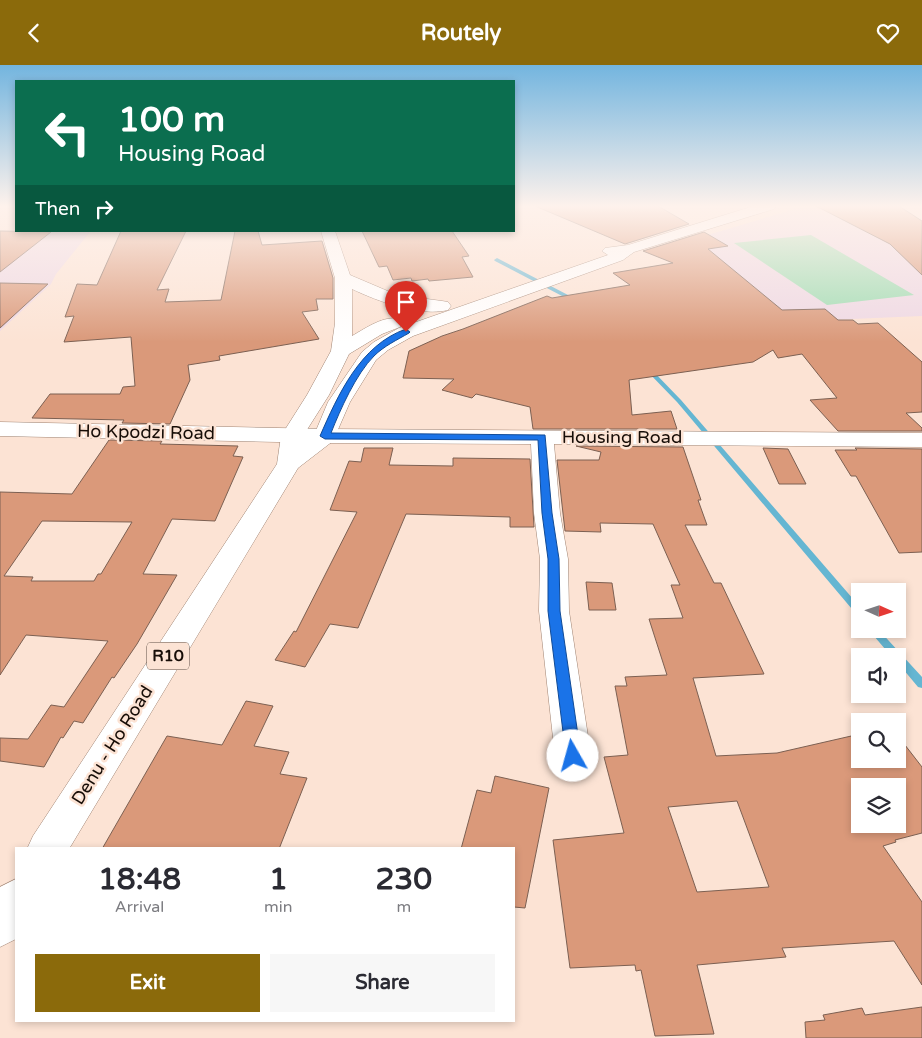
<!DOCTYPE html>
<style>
:root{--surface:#fff;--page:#f7f7f7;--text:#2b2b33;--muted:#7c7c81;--accent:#8b6a0b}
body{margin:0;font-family:"Varela Round",sans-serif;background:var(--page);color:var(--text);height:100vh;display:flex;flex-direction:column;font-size:19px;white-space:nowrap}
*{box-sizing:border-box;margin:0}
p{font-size:16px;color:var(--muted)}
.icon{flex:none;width:28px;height:28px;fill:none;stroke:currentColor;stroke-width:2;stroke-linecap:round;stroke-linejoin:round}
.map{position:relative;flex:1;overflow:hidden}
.details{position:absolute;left:15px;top:782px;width:500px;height:175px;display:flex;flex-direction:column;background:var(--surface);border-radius:0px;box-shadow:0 2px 8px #0003}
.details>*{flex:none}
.hud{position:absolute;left:15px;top:15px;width:500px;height:152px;border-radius:0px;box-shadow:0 2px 8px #0003;background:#0b6e4f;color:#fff;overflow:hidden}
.needle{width:32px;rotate:93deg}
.tools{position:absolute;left:851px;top:518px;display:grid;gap:10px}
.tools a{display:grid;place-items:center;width:55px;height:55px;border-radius:0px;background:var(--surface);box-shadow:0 2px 8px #0003;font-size:25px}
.pin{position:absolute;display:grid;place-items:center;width:42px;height:42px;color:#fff;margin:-51px -21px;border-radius:50% 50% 50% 0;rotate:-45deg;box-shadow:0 0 5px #0007}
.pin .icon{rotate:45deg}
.me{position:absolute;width:55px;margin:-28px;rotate:353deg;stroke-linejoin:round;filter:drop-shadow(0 0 4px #0008)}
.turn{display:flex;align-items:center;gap:18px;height:105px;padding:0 20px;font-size:22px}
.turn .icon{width:65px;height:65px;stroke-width:2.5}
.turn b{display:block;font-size:35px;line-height:42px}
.then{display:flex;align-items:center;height:48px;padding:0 20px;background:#0003;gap:10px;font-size:19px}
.eta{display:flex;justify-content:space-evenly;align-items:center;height:85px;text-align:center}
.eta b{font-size:30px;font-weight:700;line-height:35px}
.action{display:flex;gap:10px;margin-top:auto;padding:10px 20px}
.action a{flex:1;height:58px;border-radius:0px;background:var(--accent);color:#fff;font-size:20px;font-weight:700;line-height:58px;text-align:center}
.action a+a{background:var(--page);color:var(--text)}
header{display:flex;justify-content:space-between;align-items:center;height:65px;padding:0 20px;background:var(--accent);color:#fff;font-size:22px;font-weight:700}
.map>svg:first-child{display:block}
.education{fill:#eed8e4}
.green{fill:#9fdcb3}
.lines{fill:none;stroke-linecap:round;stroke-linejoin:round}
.stream{fill:#65b6d2;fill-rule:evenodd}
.building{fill:#da997a;stroke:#7c6052;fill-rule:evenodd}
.minor-casing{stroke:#a08473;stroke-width:1}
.major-casing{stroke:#a08473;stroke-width:1}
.minor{fill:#fff;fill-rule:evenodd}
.major{fill:#fff;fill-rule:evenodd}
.route{fill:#1a73e8;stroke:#114b97}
.labels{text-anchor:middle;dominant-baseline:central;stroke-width:5;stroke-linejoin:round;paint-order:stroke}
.shield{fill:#fce3d4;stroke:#5c4d44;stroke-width:1}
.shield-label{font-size:16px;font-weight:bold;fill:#170d07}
.street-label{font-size:18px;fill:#170d07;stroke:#fce3d4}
</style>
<header><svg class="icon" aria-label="back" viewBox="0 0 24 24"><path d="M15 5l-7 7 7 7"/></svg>Routely<svg class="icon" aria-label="heart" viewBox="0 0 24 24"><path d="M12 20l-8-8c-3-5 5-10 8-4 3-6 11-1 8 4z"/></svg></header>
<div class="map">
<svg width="922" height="973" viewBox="0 0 922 973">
<rect width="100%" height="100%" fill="#fce3d4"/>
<!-- education -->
<g class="education">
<polygon points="805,141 841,141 922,178 922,251 781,257 664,183"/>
<polygon points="30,166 90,167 56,209 51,219 0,266 0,169"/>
</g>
<!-- green -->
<polygon class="green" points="811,170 914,230 827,240 734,178"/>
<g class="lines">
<!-- stream -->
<g class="stream">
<polygon points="497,193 568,230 577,239 572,240 564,232 495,196 494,195"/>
<polygon points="648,302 650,303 681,335 860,542 860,551 857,550 677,337 646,305 646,303"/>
<polygon points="868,564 878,564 922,612 922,623 918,622 898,598 898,591 891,591"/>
</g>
</g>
<!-- building -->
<g class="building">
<polygon points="535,141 658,141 689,159 625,179"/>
<polygon points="816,141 899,141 922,156 922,210 890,179"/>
<polygon points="0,166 51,167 0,207"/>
<polygon points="121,166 186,166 157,225 169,224 165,237 221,235 235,166 258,166 262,180 322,176 333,213 333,234 316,234 318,245 302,247 319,274 219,291 220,295 188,300 190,315 170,359 122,358 124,355 32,353 50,329 120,329 123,322 135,321 131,272 64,277 74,251 65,252 77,219 97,220"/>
<polygon points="362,166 452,166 469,191 462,192 473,212 429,216 428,214 412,216 411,213 393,215 387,201 379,202"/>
<polygon points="704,167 728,181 708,184 782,245 825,244 838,255 853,255 858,259 878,258 922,297 922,347 906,348 922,363 922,366 838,366 810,335 837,333 802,289 778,293 773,285 753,297 629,315 632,350 671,346 677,364 533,364 530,342 476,329 472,333 442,325 454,314 403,313 409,286 442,271 463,264 547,231 552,233 630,220 613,208 673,198 643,186"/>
<polygon points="0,218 48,219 0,263"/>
<path d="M109 375 162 376 160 379 238 381 233 391 243 392 215 456 172 454 143 509 177 510 137 579 114 613 112 612 83 658 74 656 63 673 61 672 44 702 0 696V673L28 674 51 640 64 642 108 576 26 570 0 610V427L72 429ZM42 456 132 457 101 509H98L94 516H31L33 512 4 511Z"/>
<path d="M576 381 683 382 701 435H698L707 460H685L714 518H721L764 609 693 613 716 691 777 688 860 669V694H898V671L922 702V768L895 775 896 777 883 781 922 837V920L894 876 782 883 786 892 697 900 714 969 655 971 641 905 636 906 635 900 570 903 553 775 624 768 604 692 628 690 615 621H627L625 612 667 610 649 554 683 553 671 520H680L653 459 600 458 601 467 565 466 557 395H599L601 387ZM860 721H898V759H860ZM737 736 769 822 697 827 668 742Z"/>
<polygon points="364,383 393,383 389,400 453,401 453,393 530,394 534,462 510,462 510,452 406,449 358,563 330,559 305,602 275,595 294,566 296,567 357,447 330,445 349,396 361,397"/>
<polygon points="763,383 788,384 806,419 779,419"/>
<polygon points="855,383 922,384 922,487 899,488 856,411 851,411 835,385 857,385"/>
<polygon points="586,517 612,518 616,545 589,545"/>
<polygon points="246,636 273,641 254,681 289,687 280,709 307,713 279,784 102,784 167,671 222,680"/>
<polygon points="495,711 549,723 525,843 514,842 514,784 461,784 477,725 491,728"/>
<polygon points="922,942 922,973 806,973 805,957 825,955 823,950 862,943 865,950"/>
</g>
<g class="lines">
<defs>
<polygon id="minor" points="0,357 325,364 922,368 922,382 554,379 560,448 568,494 569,546 591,691 586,702 573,706 560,702 555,691 539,546 540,494 534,448 531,379 325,378 0,371"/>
<g id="major">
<path d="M754 141H776L774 144 634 187 623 195 413 271 388 285 376 295 350 337 333 376 298 403 69 784H27L33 771 277 399 281 371 307 330 331 286 335 258V213L321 166H335L350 210 397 230 442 236 448 237 451 241 448 245C420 252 377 236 352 224V271C366 263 384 250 400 254L403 258 400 262 382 269 349 289 329 330 303 371V377L315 368 328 337 362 287 374 277 399 263 608 190 602 186 605 183 628 180Z"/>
<polygon points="16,814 16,874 0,882 0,822"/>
</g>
</defs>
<!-- minor casing -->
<use href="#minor" class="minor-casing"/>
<!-- major casing -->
<use href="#major" class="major-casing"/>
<!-- minor -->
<use href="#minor" class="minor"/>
<!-- major -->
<use href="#major" class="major"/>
</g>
<!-- sky -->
<linearGradient id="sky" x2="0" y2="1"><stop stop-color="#73b5df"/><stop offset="0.51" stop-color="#fef2ec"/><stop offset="1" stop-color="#fef2ec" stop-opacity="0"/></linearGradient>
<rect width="922" height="277" fill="url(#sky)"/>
<!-- route -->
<path class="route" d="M406 264 410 267 409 268C397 275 384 281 374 291 356 309 340 345 331 368L545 370 552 448 559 494 560 546 581 691 578 695 573 697 568 695 566 691 548 546V494L542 448 538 375 325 374 320 371C338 330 360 280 406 264Z"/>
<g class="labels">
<!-- shield labels -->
<rect class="shield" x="147" y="577.5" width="42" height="27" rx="4"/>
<g class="shield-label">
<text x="168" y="591">R10</text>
</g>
<!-- street labels -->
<g class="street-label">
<text transform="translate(146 367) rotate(1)">Ho Kpodzi Road</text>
<text x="622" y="372">Housing Road</text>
<text transform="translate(112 680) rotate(-58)">Denu - Ho Road</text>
</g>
</g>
</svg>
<div class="tools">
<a><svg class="needle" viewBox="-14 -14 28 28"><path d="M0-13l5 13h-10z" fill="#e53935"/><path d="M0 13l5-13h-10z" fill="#7c7c81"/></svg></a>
<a><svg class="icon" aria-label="sound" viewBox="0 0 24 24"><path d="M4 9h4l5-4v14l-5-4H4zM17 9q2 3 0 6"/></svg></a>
<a><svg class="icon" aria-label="search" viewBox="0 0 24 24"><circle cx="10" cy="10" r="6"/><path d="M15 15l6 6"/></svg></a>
<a><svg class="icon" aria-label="layers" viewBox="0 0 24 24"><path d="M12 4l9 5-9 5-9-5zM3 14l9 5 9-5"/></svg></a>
</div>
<div class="pin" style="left:406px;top:267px;background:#d93025"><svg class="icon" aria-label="arrive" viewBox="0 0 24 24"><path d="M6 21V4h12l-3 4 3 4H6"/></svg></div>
<svg class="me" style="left:573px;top:691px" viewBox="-20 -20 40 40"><circle r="19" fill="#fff"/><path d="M0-13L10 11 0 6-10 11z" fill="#1a73e8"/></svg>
<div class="hud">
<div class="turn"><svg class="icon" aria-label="left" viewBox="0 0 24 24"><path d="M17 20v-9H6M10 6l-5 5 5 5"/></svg><div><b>100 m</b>Housing Road</div></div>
<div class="then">Then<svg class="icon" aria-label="right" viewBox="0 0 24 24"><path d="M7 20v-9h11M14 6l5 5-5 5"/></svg></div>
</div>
<section class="details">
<div class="eta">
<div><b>18:48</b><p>Arrival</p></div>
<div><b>1</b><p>min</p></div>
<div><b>230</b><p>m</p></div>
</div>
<div class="action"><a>Exit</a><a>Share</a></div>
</section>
</div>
